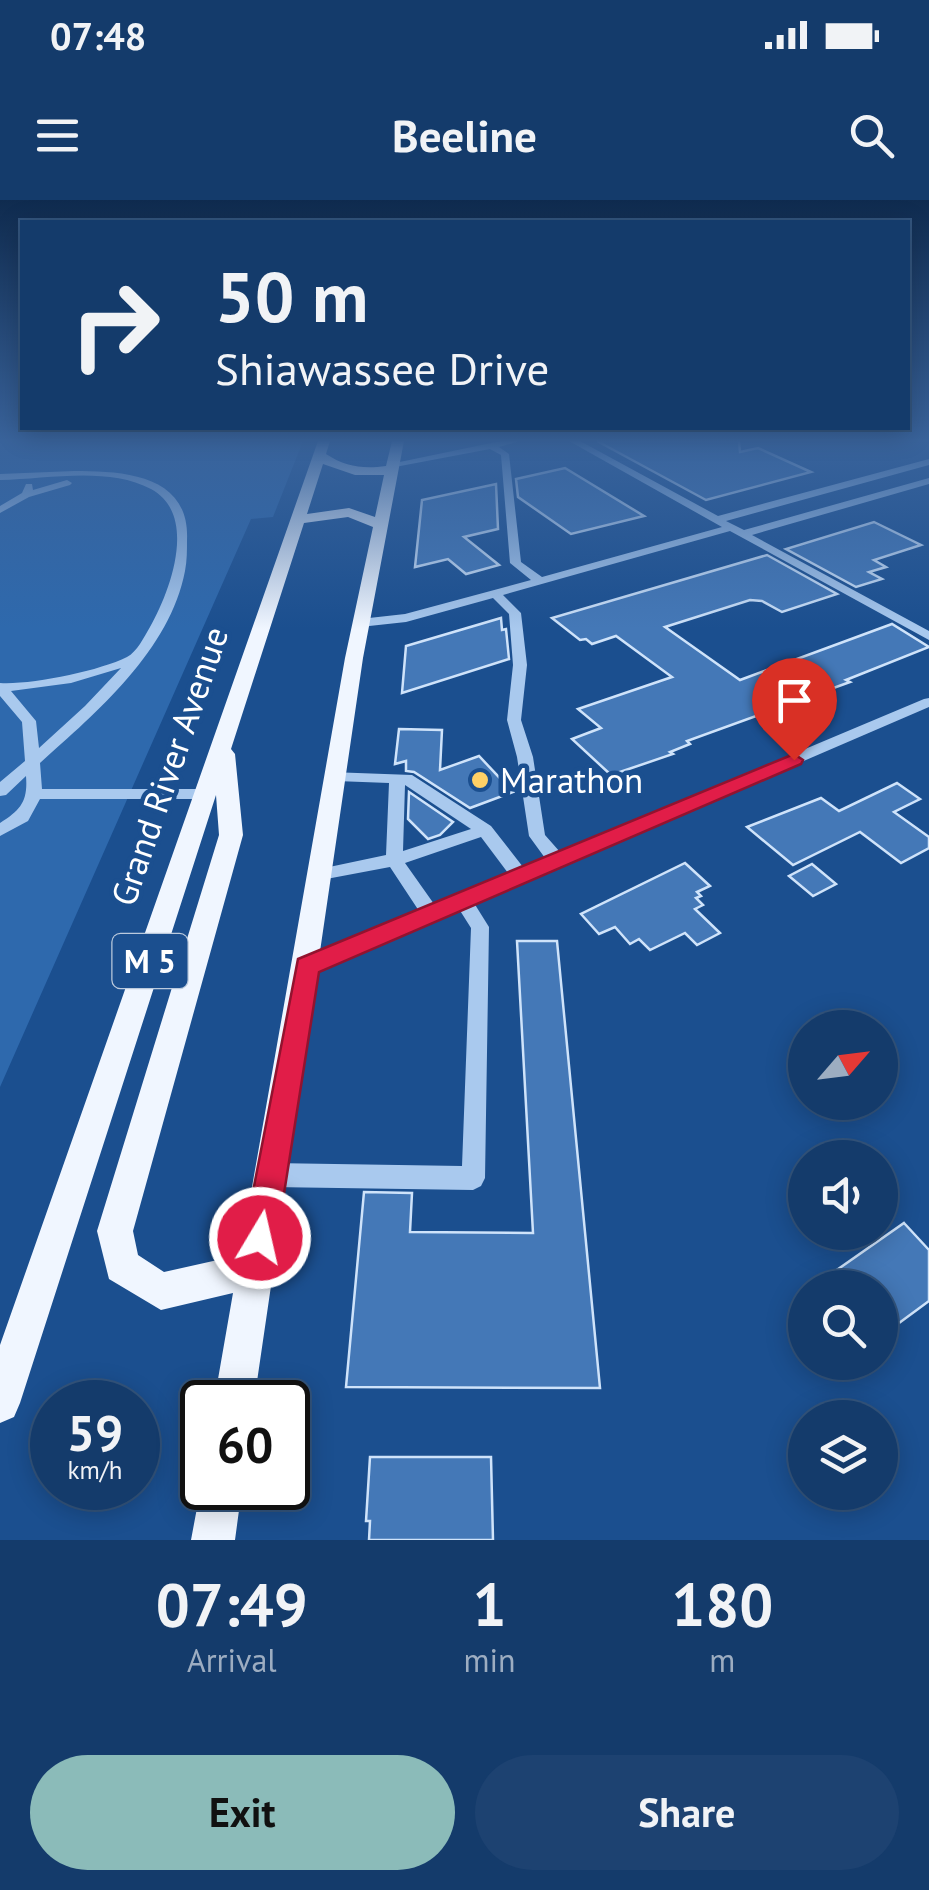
<!DOCTYPE html>
<style>
:root{--surface:#143b6b;--page:#1d4271;--text:#f1f3f6;--muted:#9dadc1;--line:#33557e;--accent:#8bbbb9}
body{margin:0;font-family:"PT Sans",sans-serif;background:var(--page);color:var(--text);height:100vh;display:flex;flex-direction:column;font-size:38px;white-space:nowrap}
*{box-sizing:border-box;margin:0}
p{font-size:32px;color:var(--muted)}
.icon{flex:none;width:55px;height:55px;fill:none;stroke:currentColor;stroke-width:2;stroke-linecap:round;stroke-linejoin:round}
.map{position:relative;height:1340px;overflow:hidden}
.drawer{display:flex;flex-direction:column;background:var(--surface);flex:1}
.drawer>*{flex:none}
.top-card{position:absolute;left:20px;top:20px;width:890px;height:210px;border-radius:0px;box-shadow:0 5px 25px #0003,0 0 0 2px var(--line);background:#143b6b;color:var(--text);overflow:hidden}
.needle{width:65px;rotate:62deg}
.controls{position:absolute;left:788px;top:810px;display:grid;gap:20px}
.controls a{display:grid;place-items:center;width:110px;height:110px;border-radius:50%;background:var(--surface);box-shadow:0 5px 25px #0003,0 0 0 2px var(--line);font-size:50px}
.speed{position:absolute;left:30px;top:1180px;display:flex;gap:20px;font-size:50px;font-weight:700;text-align:center}
.speed>*{display:grid;place-content:center;width:130px;height:130px;border-radius:50%;background:var(--surface);box-shadow:0 5px 25px #0003,0 0 0 2px var(--line);line-height:1}
.speed small{font-size:25px;font-weight:400}
.speed .limit{border:5px solid #111;border-radius:15px;background:#fff;color:#111}
.pin{position:absolute;display:grid;place-items:center;width:85px;height:85px;color:#fff;margin:-102px -42px;border-radius:50% 50% 50% 0;rotate:-45deg;box-shadow:0 0 10px #0007}
.pin .icon{rotate:45deg}
.me{position:absolute;width:110px;margin:-55px;rotate:9deg;stroke-linejoin:round;filter:drop-shadow(0 0 8px #0008)}
.turn{display:flex;align-items:center;gap:35px;height:210px;padding:0 30px;font-size:45px}
.turn .icon{width:130px;height:130px;stroke-width:2.5}
.turn b{display:block;font-size:70px;line-height:85px}
.eta{display:flex;justify-content:space-evenly;align-items:center;height:170px;text-align:center}
.eta b{font-size:60px;font-weight:700;line-height:70px}
.primary-button{display:flex;gap:20px;margin-top:auto;padding:20px 30px}
.primary-button a{flex:1;height:115px;border-radius:60px;background:var(--accent);color:#111;font-size:40px;font-weight:700;line-height:115px;text-align:center}
.primary-button a+a{background:var(--page);color:var(--text)}
.status{display:flex;justify-content:space-between;align-items:center;height:70px;padding:0 50px;background:var(--surface);direction:ltr}
.status svg{height:28px;fill:currentColor}
header{display:flex;justify-content:space-between;align-items:center;height:130px;padding:0 30px;background:var(--surface);font-size:45px;font-weight:700}
.map>svg:first-child{display:block}
.green{fill:#2e69ad}
.building{fill:#4478b7;stroke:#cfe3fa;stroke-width:2.5}
.lines{fill:none;stroke-linecap:round;stroke-linejoin:round}
.minor{fill:#a9c9ee;fill-rule:evenodd}
.major{fill:#f0f6ff;fill-rule:evenodd}
.route{fill:#e11d48;stroke:#92132f;stroke-width:2.5}
.poi-dot{fill:#ffd166;stroke:#1b4f8f;stroke-width:4}
.labels{text-anchor:middle;dominant-baseline:central;stroke-width:9;stroke-linejoin:round;paint-order:stroke}
.shield{fill:#1b4f8f;stroke:#bbcadd;stroke-width:2.5}
.shield-label{font-size:32px;font-weight:bold;fill:#fff}
.street-label{font-size:35px;fill:#fff;stroke:#1b4f8f}
.poi-label{font-size:35px;fill:#fff;stroke:#1b4f8f;text-anchor:start}
</style>
<div class="status"><b>07:48</b><svg viewBox="0 0 49 12"><path d="M0 12V9h3v3zM5 12V6h3v6zM10 12V3h3v9zM15 12V0h3v12zM26 1h20v11H26zM47 4h2v5h-2z"/></svg></div>
<header><svg class="icon" aria-label="menu" viewBox="0 0 24 24"><path d="M4 6h16M4 12h16M4 18h16"/></svg>Beeline<svg class="icon" aria-label="search" viewBox="0 0 24 24"><circle cx="10" cy="10" r="6"/><path d="M15 15l6 6"/></svg></header>
<div class="map">
<svg width="929" height="1340" viewBox="0 0 929 1340">
<rect width="100%" height="100%" fill="#1b4f8f"/>
<!-- green -->
<polygon class="green" points="0,241 303,241 273,317 251,319 0,887"/>
<!-- building -->
<g class="building">
<polygon points="597,241 739,241 740,252 758,248 811,272 706,300"/>
<polygon points="565,268 644,316 571,334 518,297 516,279"/>
<polygon points="496,284 498,329 464,337 499,365 466,374 448,359 415,367 422,300"/>
<polygon points="874,322 921,345 874,360 886,367 869,372 882,379 856,387 786,349"/>
<polygon points="767,355 837,394 782,412 762,401 750,400 665,427 740,480 892,424 929,447 846,480 850,482 687,541 690,544 670,552 673,554 611,575 572,539 601,528 578,509 672,477 616,436 592,444 586,439 580,440 552,418"/>
<polygon points="501,418 502,430 506,429 509,459 402,493 406,446"/>
<polygon points="399,529 442,530 440,570 479,556 513,592 470,608 414,572 406,571 406,561 395,564"/>
<polygon points="897,583 920,599 894,612 929,637 929,648 901,663 860,632 793,665 747,627 821,598 839,611"/>
<polygon points="409,592 453,622 440,635 428,639 408,619"/>
<polygon points="685,663 710,686 697,692 701,696 696,698 703,705 695,709 720,733 697,745 685,733 650,750 639,739 630,744 615,727 599,734 581,714"/>
<polygon points="812,664 836,684 813,696 789,676"/>
<polygon points="517,741 557,741 600,1188 346,1187 364,992 412,993 410,1032 533,1033"/>
<polygon points="904,1023 929,1050 929,1101 880,1137 880,1088 811,1088"/>
<polygon points="370,1257 491,1257 493,1340 369,1340 370,1321 366,1321"/>
</g>
<g class="lines">
<!-- minor -->
<g class="minor">
<path d="M501 241H520L499 247 509 254 521 362 542 377 722 327 569 241H580L718 316 929 259V265L726 321 744 330 929 278V284L752 335 929 431V440L730 331 503 395 521 413 527 465 521 520 533 557 545 635 560 652 924 499 929 498V507L474 703 489 727 485 978 481 986 473 990 271 987 263 983 259 975 263 967 271 963 462 966 471 728 459 709 314 772 307 774 300 772 297 766 300 760 419 711 390 667 321 680 315 678 312 674 315 670 386 655 389 583 336 581 330 580 328 576 330 572 412 575 491 626 523 667 545 658 529 636 517 557 507 520 513 465 509 414 493 398 406 422 360 427 354 423 360 419 405 414 531 380 510 363 501 255 490 249 395 267 390 264ZM405 585 471 629 403 651ZM481 637 508 673 434 704 405 663Z"/>
<path d="M74 271C123 271 190 274 187 340 187 350 187 361 185 371 170 450 97 512 40 563L42 589H207L215 594 207 599H40L28 621 0 636V623C21 610 28 601 26 576L6 595 0 596V582L25 561 22 522 0 496V483C31 485 99 471 127 457 137 452 144 437 150 427 170 392 199 315 151 289 108 266 47 279 0 280V274ZM121 468 85 506 39 548 36 521 11 491 71 483Z"/>
<polygon points="67,280 72,283 70,285 29,297 0,313 0,306 22,293 26,284 32,284 33,290"/>
</g>
<!-- major -->
<g class="major">
<path d="M318 241H330L326 254C346 267 363 269 386 266L392 241H404L363 458 254 1202H214L233 1093 161 1110 109 1079 97 1031 219 635 216 595 20 1203 14 1217 0 1223V1145ZM323 264 355 275H384L375 317 349 308 307 314ZM348 317 373 327 345 458 240 1055 164 1072 138 1055 133 1031 243 635 235 554 231 549 304 323Z"/>
<polygon points="202,1281 202,1288 242,1288 235,1340 191,1340"/>
</g>
</g>
<!-- sky -->
<linearGradient id="sky" x2="0" y2="1"><stop stop-color="#0f2b4f"/><stop offset="0.56" stop-color="#39639b"/><stop offset="1" stop-color="#39639b" stop-opacity="0"/></linearGradient>
<rect width="929" height="429" fill="url(#sky)"/>
<!-- route -->
<polygon class="route" points="794,554 803,560 801,564 319,772 277,1038 272,1050 260,1055 249,1050 244,1038 298,759"/>
<!-- markers -->
<circle class="poi-dot" cx="480" cy="580" r="10"/>
<g class="labels">
<!-- shield labels -->
<rect class="shield" x="112.5" y="734" width="75" height="54" rx="8"/>
<g class="shield-label">
<text x="150" y="761">M 5</text>
</g>
<!-- street labels -->
<g class="street-label">
<text transform="translate(169 566) rotate(-71)">Grand River Avenue</text>
</g>
<!-- poi labels -->
<g class="poi-label">
<text x="500" y="580">Marathon</text>
</g>
</g>
</svg>
<div class="controls">
<a><svg class="needle" viewBox="-14 -14 28 28"><path d="M0-13l5 13h-10z" fill="#e53935"/><path d="M0 13l5-13h-10z" fill="#9dadc1"/></svg></a>
<a><svg class="icon" aria-label="sound" viewBox="0 0 24 24"><path d="M4 9h4l5-4v14l-5-4H4zM17 9q2 3 0 6"/></svg></a>
<a><svg class="icon" aria-label="search" viewBox="0 0 24 24"><circle cx="10" cy="10" r="6"/><path d="M15 15l6 6"/></svg></a>
<a><svg class="icon" aria-label="layers" viewBox="0 0 24 24"><path d="M12 4l9 5-9 5-9-5zM3 14l9 5 9-5"/></svg></a>
</div>
<div class="speed"><div>59<small>km/h</small></div><div class="limit">60</div></div>
<div class="pin" style="left:794px;top:560px;background:#d93025"><svg class="icon" aria-label="arrive" viewBox="0 0 24 24"><path d="M6 21V4h12l-3 4 3 4H6"/></svg></div>
<svg class="me" style="left:260px;top:1038px" viewBox="-20 -20 40 40"><circle r="17" fill="#e11d48" stroke="#fff" stroke-width="3"/><path d="M0-11L8 9 0 5-8 9z" fill="#fff"/></svg>
<div class="top-card">
<div class="turn"><svg class="icon" aria-label="right" viewBox="0 0 24 24"><path d="M7 20v-9h11M14 6l5 5-5 5"/></svg><div><b>50 m</b>Shiawassee Drive</div></div>
</div>
</div>
<section class="drawer">
<div class="eta">
<div><b>07:49</b><p>Arrival</p></div>
<div><b>1</b><p>min</p></div>
<div><b>180</b><p>m</p></div>
</div>
<div class="primary-button"><a>Exit</a><a>Share</a></div>
</section>
